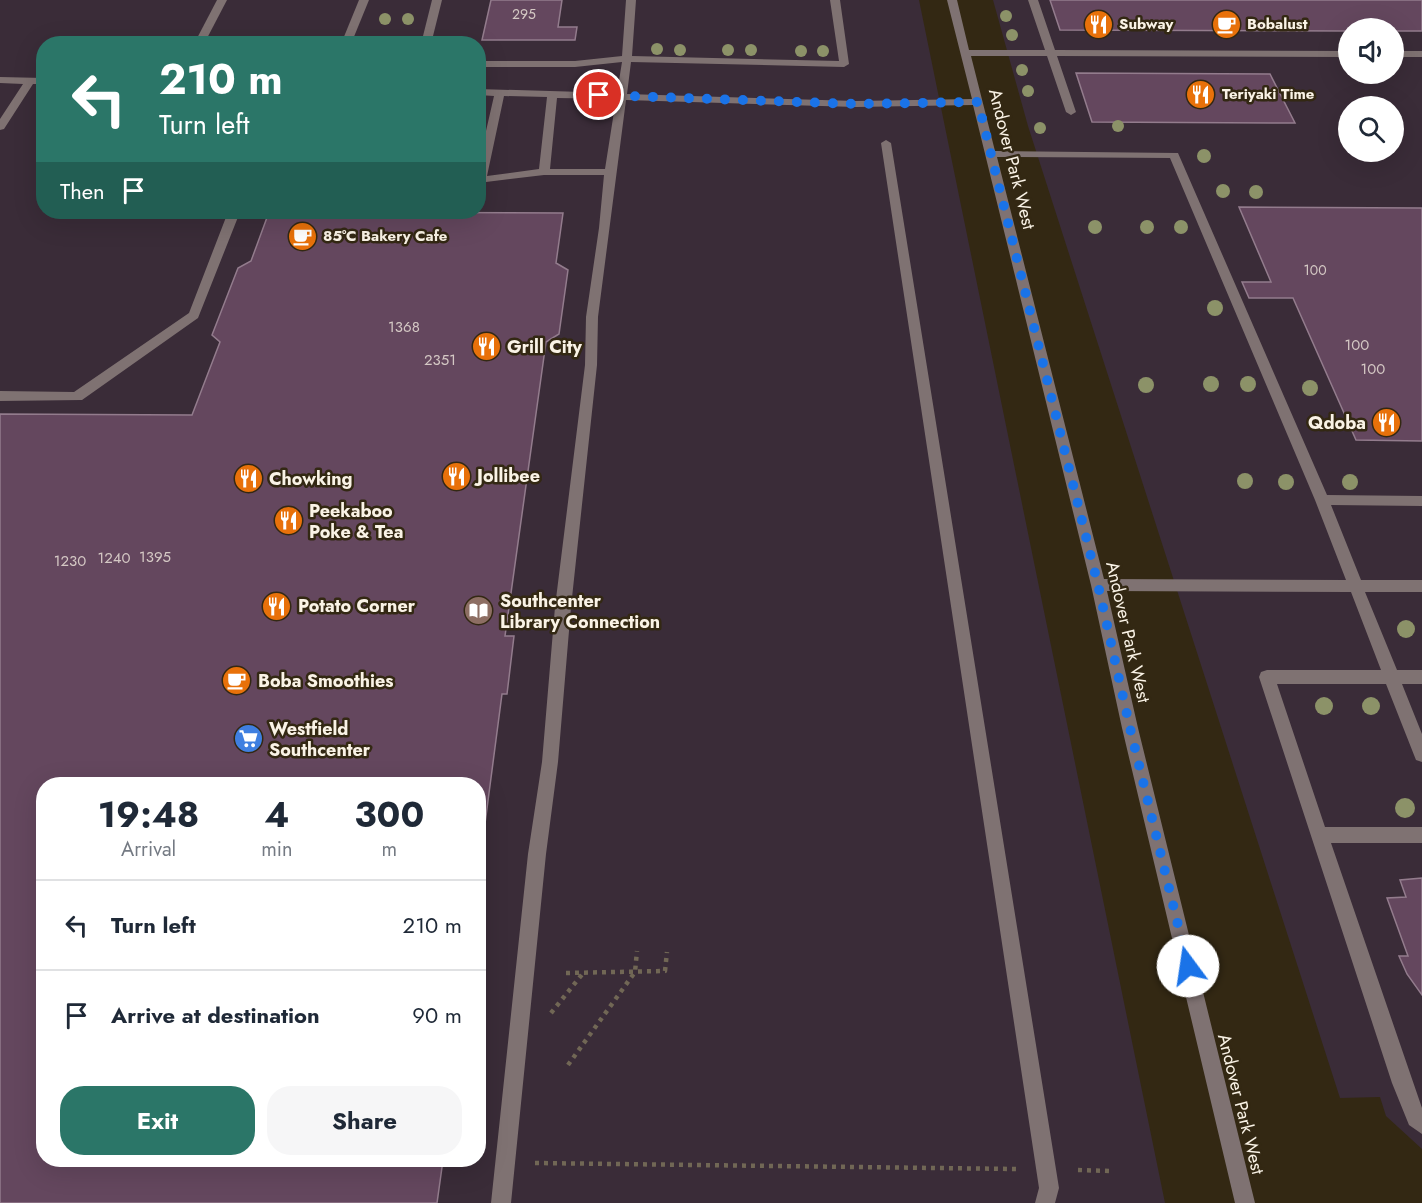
<!DOCTYPE html>
<meta charset="utf-8">
<style>
:root{--surface:#fff;--page:#f6f6f7;--text:#1f2937;--muted:#747a83;--line:#e0e1e3;--accent:#2b7668}
body{margin:0;font-family:Jost,sans-serif;background:var(--page);color:var(--text);height:100vh;display:flex;flex-direction:column;font-size:22px;white-space:nowrap}
*{box-sizing:border-box;margin:0}
p{font-size:20px;color:var(--muted)}
.icon{flex:none;width:33px;height:33px;fill:none;stroke:currentColor;stroke-width:2;stroke-linecap:round;stroke-linejoin:round}
.map{position:relative;flex:1;overflow:hidden}
.details{position:absolute;left:36px;top:777px;width:450px;height:390px;display:flex;flex-direction:column;background:var(--surface);border-radius:24px;box-shadow:0 6px 24px #0002}
.details>*{flex:none}
.top-card{position:absolute;left:36px;top:36px;width:450px;height:183px;border-radius:24px;box-shadow:0 6px 24px #0002;background:#2b7668;color:#fff;overflow:hidden}
.controls{position:absolute;left:1338px;top:18px;display:grid;gap:12px}
.controls a{display:grid;place-items:center;width:66px;height:66px;border-radius:50%;background:var(--surface);box-shadow:0 6px 24px #0002;font-size:30px}
.pin{position:absolute;display:grid;place-items:center;width:51px;height:51px;color:#fff;margin:-26px;border:3px solid #fff;border-radius:50%;box-shadow:0 2px 6px #0007}
.me{position:absolute;width:66px;margin:-33px;rotate:346deg;stroke-linejoin:round;filter:drop-shadow(0 0 4px #0008)}
.turn{display:flex;align-items:center;gap:21px;height:126px;padding:0 24px;font-size:27px}
.turn .icon{width:78px;height:78px;stroke-width:2.5}
.turn b{display:block;font-size:42px;line-height:51px}
.then{display:flex;align-items:center;height:57px;padding:0 24px;background:#0003;gap:12px;font-size:22px}
.eta{display:flex;justify-content:space-evenly;align-items:center;height:102px;text-align:center}
.eta b{font-size:36px;font-weight:700;line-height:42px}
.cta{display:flex;gap:12px;margin-top:auto;padding:12px 24px}
.cta a{flex:1;height:69px;border-radius:24px;background:var(--accent);color:#fff;font-size:24px;font-weight:700;line-height:69px;text-align:center}
.cta a+a{background:var(--page);color:var(--text)}
ul{padding:0;list-style:none}
li{display:flex;align-items:center;gap:18px;height:90px;padding:0 24px;border-top:2px solid var(--line)}
li div{flex:1}
li b{display:block;font-size:22px}
li em{font-style:normal}
.map>svg:first-child{display:block}
.commercial{fill:#3a2c38;fill-rule:evenodd}
.building{fill:#64475e;stroke:#937c8d;stroke-width:1.5}
.lines{fill:none;stroke-linecap:round;stroke-linejoin:round}
.path{stroke:#716755;stroke-width:4.5;stroke-dasharray:4 5;stroke-linecap:butt}
.minor{fill:#7f7272;fill-rule:evenodd}
.tree{fill:#8c9268}
.route{stroke:#1a73e8;stroke-width:10;stroke-dasharray:0 18}
.labels{text-anchor:middle;dominant-baseline:central;stroke-width:5;stroke-linejoin:round;paint-order:stroke}
.far-number-label{font-size:14px;fill:#d4c8c4}
.far-poi-label{font-size:15px;font-weight:bold;fill:#faf3e6;stroke:#332813;text-anchor:start}
.number-label{font-size:15px;fill:#d4c8c4}
.street-label{font-size:18px;fill:#faf3e6;stroke:#332813}
.poi-label{font-size:18px;font-weight:bold;fill:#faf3e6;stroke:#332813;text-anchor:start}
</style>
<div class="map">
<svg width="1422" height="1203" viewBox="0 0 1422 1203">
<rect width="100%" height="100%" fill="#332813"/>
<!-- commercial -->
<g class="commercial">
<path d="M0 0H919L1165 1203H0ZM44 44H478V212H44ZM44 784H478V1160H44Z"/>
<path d="M993 0H1422V1149L1386 1116 1380 1097 1340 1098 1028 126ZM1348 28H1394V74H1348ZM1348 106H1394V152H1348Z"/>
</g>
<!-- building -->
<g class="building">
<polygon points="491,0 562,0 558,27 577,27 575,40 482,40"/>
<polygon points="1050,0 1422,0 1422,31 1394,31 1394,28 1348,28 1348,31 1060,30"/>
<polygon points="1076,73 1270,74 1295,123 1092,122"/>
<polygon points="1239,207 1422,208 1422,441 1356,440 1293,298 1249,298 1242,282 1271,282"/>
<polygon points="269,212 563,213 556,263 568,270 559,334 546,342 505,636 514,636 507,694 502,694 478,877 478,784 44,784 44,1160 443,1160 437,1203 0,1203 0,414 192,415 220,342 212,335 238,268 251,261"/>
<polygon points="1422,878 1422,995 1407,974 1399,956 1408,956 1387,898 1406,897 1400,880"/>
</g>
<g class="lines">
<!-- path -->
<g class="path">
<polyline points="566,973 665,971 667,952"/>
<polyline points="551,1013 584,972"/>
<polyline points="568,1065 635,972 637,951"/>
<polyline points="535,1163 1016,1169"/>
<polyline points="1078,1170 1110,1171"/>
</g>
<!-- minor -->
<g class="minor">
<polygon points="217,0 227,0 204,44 194,44"/>
<polygon points="359,0 369,0 351,44 341,44"/>
<polygon points="432,0 442,0 431,44 421,44"/>
<path d="M626 0H636L632 56 839 61 830 0H840L849 64 844 67 631 62 627 94 856 101 972 99 947 0H957L969 50H1045L1028 0H1038L1055 50 1348 51V57L1057 56 1076 112 1071 115 1066 112 1047 56H971L995 151 1178 153 1327 495 1422 496V506L1331 505 1361 580H1422V592H1365L1397 670H1422V684H1402L1422 734V762L1416 760 1414 755 1386 684H1277L1325 827H1422V843H1331L1422 1108V1134L1409 1125 1392 1083 1259 677 1261 672 1267 670H1381L1351 592 1107 591 1138 728 1255 1203H1235L1122 728 1091 585 973 105 856 107 626 100 598 317 597 365 571 607 558 762 546 854 511 1203H491L528 854 542 762 555 607 585 365 586 317 599 228 604 175H544L478 183V166L494 96 478 95V89L617 93 622 62 575 67H478V61H575L622 56ZM504 96 547 97 539 169 487 176ZM557 98 616 99 605 169H550ZM997 157 1170 158 1315 500 1346 580 1104 579Z"/>
<rect x="1394" y="51" width="28" height="6"/>
<polygon points="0,77 44,78 44,84 33,84 4,129 0,130 0,119 23,84 0,83"/>
<polygon points="886,140 891,143 1059,1188 1055,1203 1035,1203 1039,1188 881,143"/>
<polygon points="228,212 240,212 198,318 82,400 0,401 0,391 74,392 189,313"/>
</g>
</g>
<!-- trees -->
<g class="tree">
<circle cx="1006" cy="16" r="6"/>
<circle cx="385" cy="19" r="6"/>
<circle cx="408" cy="19" r="6"/>
<circle cx="1012" cy="35" r="6"/>
<circle cx="657" cy="49" r="6"/>
<circle cx="680" cy="50" r="6"/>
<circle cx="728" cy="50" r="6"/>
<circle cx="751" cy="50" r="6"/>
<circle cx="801" cy="51" r="6"/>
<circle cx="823" cy="51" r="6"/>
<circle cx="1022" cy="70" r="6"/>
<circle cx="1028" cy="91" r="6"/>
<circle cx="1118" cy="126" r="6"/>
<circle cx="1040" cy="128" r="6"/>
<circle cx="1204" cy="156" r="7"/>
<circle cx="1223" cy="191" r="7"/>
<circle cx="1256" cy="192" r="7"/>
<circle cx="1095" cy="227" r="7"/>
<circle cx="1147" cy="227" r="7"/>
<circle cx="1181" cy="227" r="7"/>
<circle cx="1215" cy="308" r="8"/>
<circle cx="1211" cy="384" r="8"/>
<circle cx="1248" cy="384" r="8"/>
<circle cx="1146" cy="385" r="8"/>
<circle cx="1310" cy="388" r="8"/>
<circle cx="1245" cy="481" r="8"/>
<circle cx="1286" cy="482" r="8"/>
<circle cx="1350" cy="482" r="8"/>
<circle cx="1406" cy="629" r="9"/>
<circle cx="1324" cy="706" r="9"/>
<circle cx="1371" cy="706" r="9"/>
<circle cx="1405" cy="808" r="10"/>
</g>
<g class="lines">
<!-- route -->
<polyline class="route" points="599,95 856,104 978,102 1098,585 1130,728 1188,966"/>
</g>
<!-- icons -->
<defs>
<symbol id="restaurant-disc" viewBox="-11 -11 22 22"><circle r="9.5" fill="#e8710a" stroke="#332813"/><path d="M-5-6h1v4h1v-4h1v4h1v-4h1v5L-1.5 .5V6h-2V.5L-5-1ZM5-6V6H3V1.5H1.5Q1.5-4 5-6Z" fill="#fff"/></symbol>
<symbol id="cafe-disc" viewBox="-11 -11 22 22"><circle r="9.5" fill="#e8710a" stroke="#332813"/><path d="M-5.5-4.5H6V0H3Q3 3.5 0 3.5H-2.5Q-5.5 3.5-5.5 0ZM3-3.2v2h1.7v-2ZM-6 4.5H4V6H-6Z" fill="#fff"/></symbol>
<symbol id="library-disc" viewBox="-11 -11 22 22"><circle r="9.5" fill="#8d6e63" stroke="#332813"/><path d="M-6-4Q-3-5.5-.7-3.5V5Q-3 3-6 4ZM6-4Q3-5.5 .7-3.5V5Q3 3 6 4Z" fill="#fff"/></symbol>
<symbol id="supermarket-disc" viewBox="-11 -11 22 22"><circle r="9.5" fill="#3f7fe0" stroke="#332813"/><path d="M-6-5.5h2.5l.6 2H6L4.5 2H-2.5L-4.4-4H-6ZM-1.5 3.2a1.3 1.3 0 1 0 .1 0ZM3 3.2a1.3 1.3 0 1 0 .1 0Z" fill="#fff"/></symbol>
</defs>
<g fill-rule="evenodd">
<use href="#restaurant-disc" x="1082" y="8" width="33" height="33"/>
<use href="#cafe-disc" x="1210" y="8" width="33" height="33"/>
<use href="#restaurant-disc" x="1184" y="78" width="33" height="33"/>
<use href="#cafe-disc" x="286" y="220" width="33" height="33"/>
<use href="#restaurant-disc" x="470" y="330" width="33" height="33"/>
<use href="#restaurant-disc" x="1370" y="406" width="33" height="33"/>
<use href="#restaurant-disc" x="440" y="460" width="33" height="33"/>
<use href="#restaurant-disc" x="232" y="462" width="33" height="33"/>
<use href="#restaurant-disc" x="272" y="504" width="33" height="33"/>
<use href="#restaurant-disc" x="260" y="590" width="33" height="33"/>
<use href="#library-disc" x="462" y="594" width="33" height="33"/>
<use href="#cafe-disc" x="220" y="664" width="33" height="33"/>
<use href="#supermarket-disc" x="232" y="722" width="33" height="33"/>
</g>
<g class="labels">
<!-- far-number labels -->
<g class="far-number-label">
<text x="524" y="14">295</text>
<text x="1315" y="270">100</text>
</g>
<!-- far-poi labels -->
<g class="far-poi-label">
<text x="1119" y="24">Subway</text>
<text x="1247" y="24">Bobalust</text>
<text x="1222" y="94">Teriyaki Time</text>
<text x="323" y="236">85°C Bakery Cafe</text>
</g>
<!-- number labels -->
<g class="number-label">
<text x="404" y="327">1368</text>
<text x="1357" y="345">100</text>
<text x="440" y="360">2351</text>
<text x="1373" y="369">100</text>
<text x="155" y="557">1395</text>
<text x="114" y="558">1240</text>
<text x="70" y="561">1230</text>
</g>
<!-- street labels -->
<g class="street-label">
<text transform="translate(1012 159) rotate(76)">Andover Park West</text>
<text transform="translate(1128 632) rotate(77)">Andover Park West</text>
<text transform="translate(1241 1104) rotate(76)">Andover Park West</text>
</g>
<!-- poi labels -->
<g class="poi-label">
<text x="507" y="347">Grill City</text>
<text x="1366" y="423" text-anchor="end">Qdoba</text>
<text x="477" y="476">Jollibee</text>
<text x="269" y="479">Chowking</text>
<text x="309" y="511">Peekaboo<tspan x="309" dy="21">Poke &amp; Tea</tspan></text>
<text x="500" y="601">Southcenter<tspan x="500" dy="21">Library Connection</tspan></text>
<text x="298" y="606">Potato Corner</text>
<text x="258" y="681">Boba Smoothies</text>
<text x="269" y="729">Westfield<tspan x="269" dy="21">Southcenter</tspan></text>
</g>
</g>
</svg>
<div class="controls">
<a><svg class="icon" aria-label="sound" viewBox="0 0 24 24"><path d="M4 9h4l5-4v14l-5-4H4zM17 9q2 3 0 6"/></svg></a>
<a><svg class="icon" aria-label="search" viewBox="0 0 24 24"><circle cx="10" cy="10" r="6"/><path d="M15 15l6 6"/></svg></a>
</div>
<div class="pin" style="left:599px;top:95px;background:#d93025"><svg class="icon" aria-label="arrive" viewBox="0 0 24 24"><path d="M6 21V4h12l-3 4 3 4H6"/></svg></div>
<svg class="me" style="left:1188px;top:966px" viewBox="-20 -20 40 40"><circle r="19" fill="#fff"/><path d="M0-13L10 11 0 6-10 11z" fill="#1a73e8"/></svg>
<div class="top-card">
<div class="turn"><svg class="icon" aria-label="left" viewBox="0 0 24 24"><path d="M17 20v-9H6M10 6l-5 5 5 5"/></svg><div><b>210 m</b>Turn left</div></div>
<div class="then">Then<svg class="icon" aria-label="arrive" viewBox="0 0 24 24"><path d="M6 21V4h12l-3 4 3 4H6"/></svg></div>
</div>
<section class="details">
<div class="eta">
<div><b>19:48</b><p>Arrival</p></div>
<div><b>4</b><p>min</p></div>
<div><b>300</b><p>m</p></div>
</div>
<ul>
<li><svg class="icon" aria-label="left" viewBox="0 0 24 24"><path d="M17 20v-9H6M10 6l-5 5 5 5"/></svg><div><b>Turn left</b></div><em>210 m</em></li>
<li><svg class="icon" aria-label="arrive" viewBox="0 0 24 24"><path d="M6 21V4h12l-3 4 3 4H6"/></svg><div><b>Arrive at destination</b></div><em>90 m</em></li>
</ul>
<div class="cta"><a>Exit</a><a>Share</a></div>
</section>
</div>
